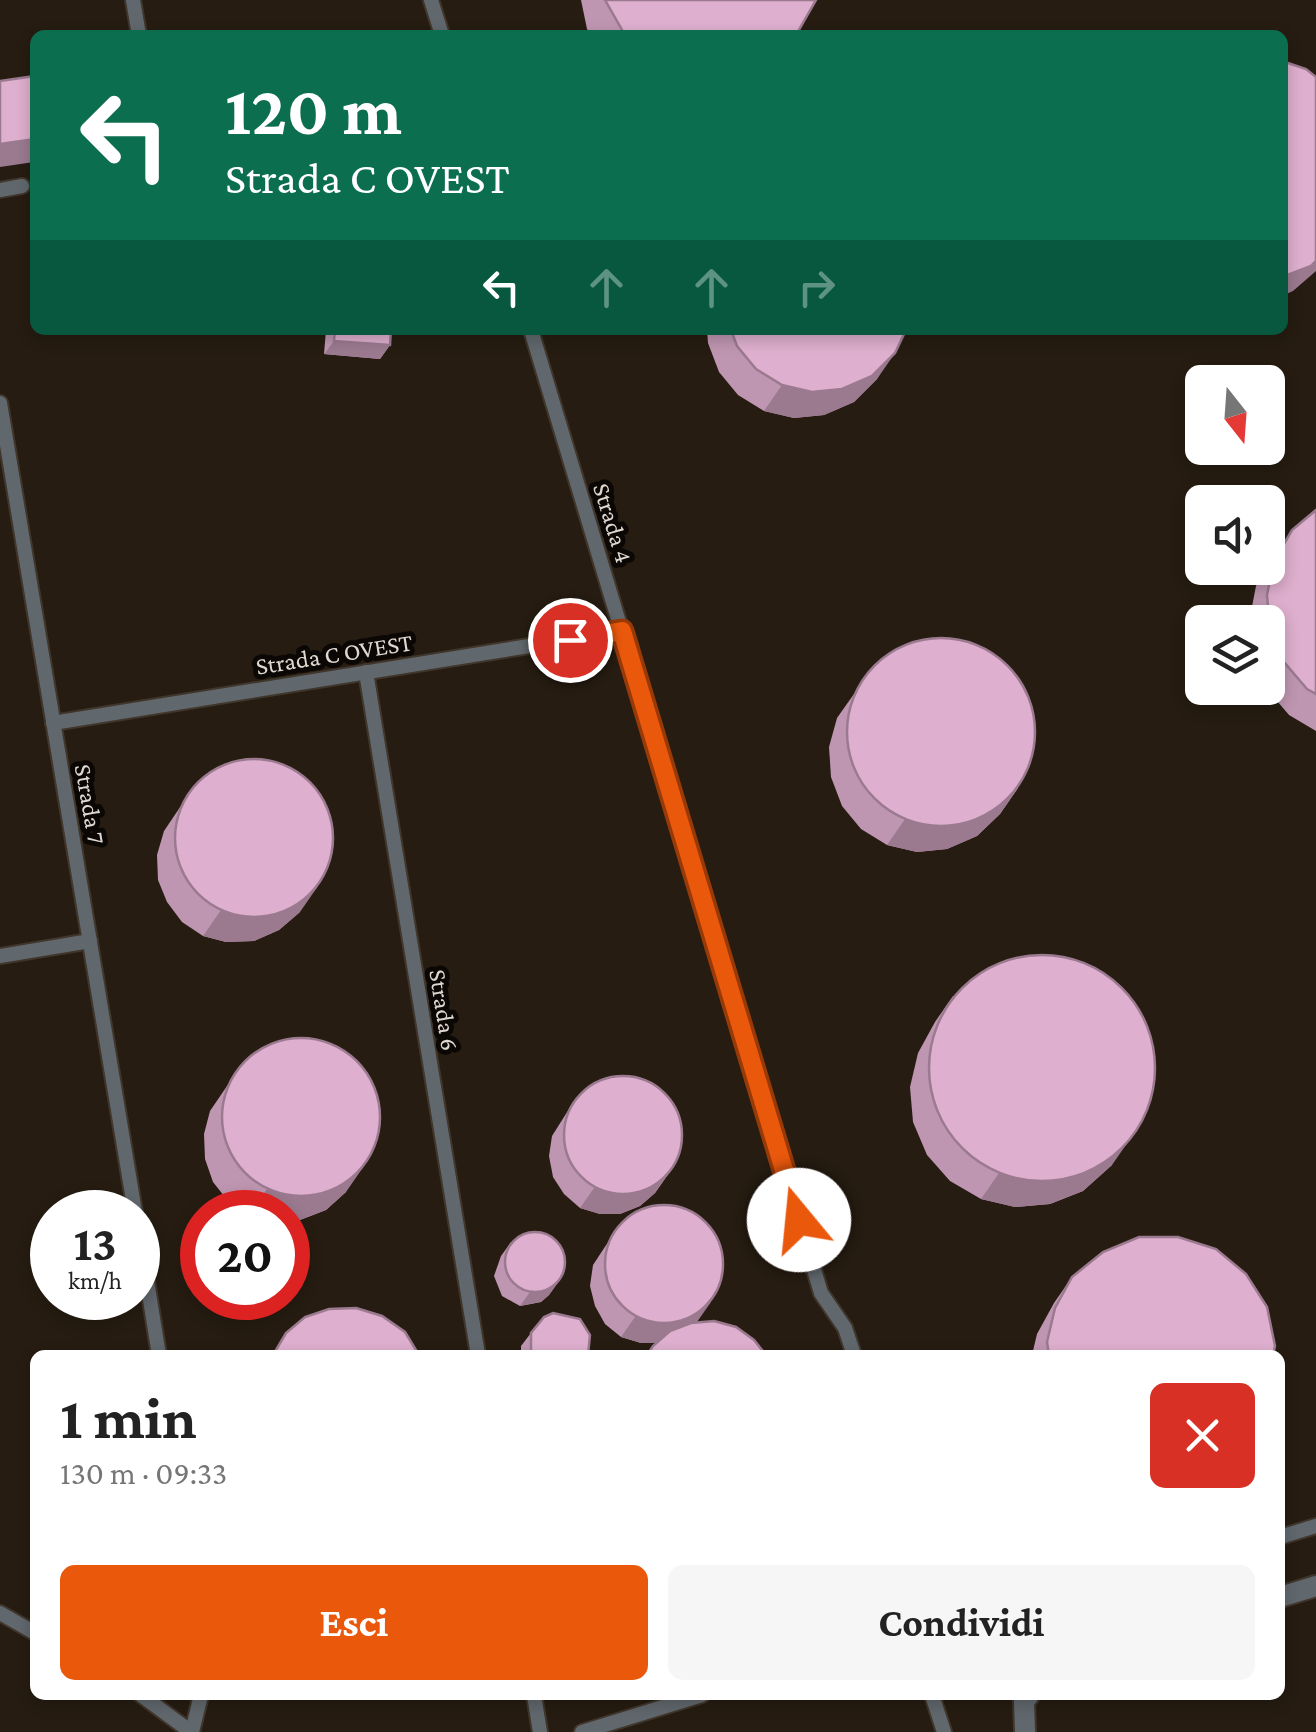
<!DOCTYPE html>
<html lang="it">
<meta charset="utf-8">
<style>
:root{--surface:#fff;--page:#f6f6f6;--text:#222;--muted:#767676;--accent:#ea580c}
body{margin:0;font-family:"Crimson Pro",serif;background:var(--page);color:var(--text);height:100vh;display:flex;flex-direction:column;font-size:38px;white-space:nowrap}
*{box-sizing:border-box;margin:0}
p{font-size:32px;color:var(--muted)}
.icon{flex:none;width:55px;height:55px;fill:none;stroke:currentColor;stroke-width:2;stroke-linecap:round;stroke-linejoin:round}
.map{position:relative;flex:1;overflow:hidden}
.panel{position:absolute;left:30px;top:1350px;width:1255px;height:350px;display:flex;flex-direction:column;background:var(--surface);border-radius:15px;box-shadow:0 5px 15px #0003}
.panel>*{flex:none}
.top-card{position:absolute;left:30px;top:30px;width:1258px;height:305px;border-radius:15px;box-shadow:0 5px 15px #0003;background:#0b6e4f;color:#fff;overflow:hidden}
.needle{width:65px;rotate:163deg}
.controls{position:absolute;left:1185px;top:365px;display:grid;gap:20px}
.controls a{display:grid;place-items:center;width:100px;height:100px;border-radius:15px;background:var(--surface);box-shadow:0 5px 15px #0003;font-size:50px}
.speed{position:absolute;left:30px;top:1190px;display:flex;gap:20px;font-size:50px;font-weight:700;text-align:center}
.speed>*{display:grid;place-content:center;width:130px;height:130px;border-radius:50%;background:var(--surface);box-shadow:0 5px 15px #0003;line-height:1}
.speed small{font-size:25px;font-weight:400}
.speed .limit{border:15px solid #d22;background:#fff;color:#111}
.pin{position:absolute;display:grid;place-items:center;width:85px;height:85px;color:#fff;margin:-42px;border:5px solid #fff;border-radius:50%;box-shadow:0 2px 10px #0007}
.me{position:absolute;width:110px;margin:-55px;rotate:343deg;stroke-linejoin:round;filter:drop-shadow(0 0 8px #0008)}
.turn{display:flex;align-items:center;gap:35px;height:210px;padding:0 30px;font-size:45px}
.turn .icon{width:130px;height:130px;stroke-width:2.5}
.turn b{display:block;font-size:70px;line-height:85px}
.lanes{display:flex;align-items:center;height:95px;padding:0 30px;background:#0003;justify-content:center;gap:50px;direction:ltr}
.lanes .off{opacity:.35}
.round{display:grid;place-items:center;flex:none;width:105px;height:105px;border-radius:15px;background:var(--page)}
.head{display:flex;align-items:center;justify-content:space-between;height:170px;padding:0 30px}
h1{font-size:60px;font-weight:700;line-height:75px}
.cta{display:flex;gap:20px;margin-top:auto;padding:20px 30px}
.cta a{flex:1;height:115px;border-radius:15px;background:var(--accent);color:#fff;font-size:40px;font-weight:700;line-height:115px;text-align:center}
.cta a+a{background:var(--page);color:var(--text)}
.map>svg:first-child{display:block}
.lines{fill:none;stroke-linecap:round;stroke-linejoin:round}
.service-casing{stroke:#40362c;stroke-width:18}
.minor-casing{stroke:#40362c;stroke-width:24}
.service{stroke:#61686d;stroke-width:14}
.minor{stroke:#61686d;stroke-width:20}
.wall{fill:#bf96b1}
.shaded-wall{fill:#9b7a90}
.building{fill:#deafce;stroke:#9b7a90;stroke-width:2.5}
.route-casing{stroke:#983908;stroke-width:25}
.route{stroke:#ea580c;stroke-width:18}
.labels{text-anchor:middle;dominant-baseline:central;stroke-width:10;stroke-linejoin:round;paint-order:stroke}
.street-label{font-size:25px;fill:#dfd8d1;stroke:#0b0704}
</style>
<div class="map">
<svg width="1316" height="1732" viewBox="0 0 1316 1732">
<rect width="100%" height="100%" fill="#261c11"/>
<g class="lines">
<defs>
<g id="service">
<polyline points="133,0 139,35"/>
<polyline points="431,0 442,35"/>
<polyline points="0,190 22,186"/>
<polyline points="531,330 821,1293 845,1328 854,1355"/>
<polyline points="0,403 135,1212"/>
<polyline points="366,672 478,1355"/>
<polyline points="53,723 622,631"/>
<polyline points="0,956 90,941"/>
<polyline points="138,1226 159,1355"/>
<polyline points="1280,1537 1316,1526"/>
<polyline points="0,1613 35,1633"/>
<polyline points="141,1695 191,1732"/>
<polyline points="534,1695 540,1732"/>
<polyline points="932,1695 944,1732"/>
<polyline points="192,1732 201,1695"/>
<polyline points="582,1732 702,1695"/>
</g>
<g id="minor">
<polyline points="1280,1597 1316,1586"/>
<polyline points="1025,1732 1024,1701 1029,1695"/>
</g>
</defs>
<!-- service casing -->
<use href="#service" class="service-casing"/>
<!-- minor casing -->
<use href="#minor" class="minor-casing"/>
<!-- service -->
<use href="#service" class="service"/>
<!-- minor -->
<use href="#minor" class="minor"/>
</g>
<!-- wall -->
<g class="wall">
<polygon points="581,0 816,0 797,35 591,35 587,29"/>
<polygon points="326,330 391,330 390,345 380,359 324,354"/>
<polygon points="707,330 906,330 877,379 854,402 824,415 794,418 764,411 738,395 719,372 708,343"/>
<polygon points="1316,510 1316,731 1289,715 1266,688 1268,688 1268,622 1249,622 1256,586 1274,556 1292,530"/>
<polygon points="873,667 1018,788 1000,814 977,836 947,849 917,852 887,845 861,829 842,806 831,777 829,747 837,718"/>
<polygon points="195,785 300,912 279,930 254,941 226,942 203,936 182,922 167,902 158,880 157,855 164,831"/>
<polygon points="953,996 1112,1165 1083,1191 1050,1204 1015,1207 981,1199 950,1181 927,1155 913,1122 910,1087 918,1053 935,1022"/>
<polygon points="242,1064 346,1192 326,1210 300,1220 288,1212 245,1212 228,1201 213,1182 205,1159 204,1134 210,1111"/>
<polygon points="576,1098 669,1173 655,1193 640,1206 620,1214 600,1214 580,1208 564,1194 553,1177 549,1156 552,1136"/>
<polygon points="618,1227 656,1343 641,1343 621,1337 605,1324 595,1306 590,1286 593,1265"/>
<polygon points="511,1242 559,1281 549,1295 541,1302 520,1306 502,1296 494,1276 501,1256"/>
<polygon points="1072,1277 1273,1355 1032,1355 1037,1334 1054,1303"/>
<polygon points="531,1333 588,1355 521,1355 521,1346"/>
</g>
<!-- shaded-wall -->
<g class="shaded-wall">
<polygon points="35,139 34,162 0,167 0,144"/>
<polygon points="1316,261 1316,271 1293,291 1282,296 1282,277"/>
<polygon points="334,341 390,345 380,359 324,354"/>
<polygon points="895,353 877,379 854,402 824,415 794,418 764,411 782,385"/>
<polygon points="1018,788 1000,814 977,836 947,849 917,852 887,845 905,819"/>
<polygon points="318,886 300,912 279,930 254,941 226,942 203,936 221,910"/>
<polygon points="1130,1139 1112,1165 1083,1191 1050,1204 1015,1207 981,1199 999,1173"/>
<polygon points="364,1166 346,1192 326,1210 300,1220 288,1221 288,1212 251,1212 267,1189"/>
<polygon points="669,1173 655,1193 640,1206 620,1214 600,1214 580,1208 594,1188"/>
<polygon points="559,1281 549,1295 541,1302 520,1306 530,1292"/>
<polygon points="711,1302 697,1322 662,1343 641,1343 621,1337 635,1317"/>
</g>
<!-- building -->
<g class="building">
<polygon points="605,0 816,0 796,35 625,35"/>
<polygon points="1282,61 1306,69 1316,77 1316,261 1311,266 1282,277"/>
<polygon points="35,76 35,139 0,144 0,81"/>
<polygon points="335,330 391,330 390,345 334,341"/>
<polygon points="731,330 906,330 895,353 872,376 842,389 812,392 782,385 756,369 737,346"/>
<polygon points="1316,510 1316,694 1307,689 1284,662 1270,630 1267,595 1274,561 1292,530"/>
<circle cx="941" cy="732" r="94"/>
<circle cx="254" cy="838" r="79"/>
<circle cx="1042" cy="1068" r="113"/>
<circle cx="301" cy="1117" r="79"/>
<circle cx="623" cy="1135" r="59"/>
<circle cx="664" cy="1264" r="59"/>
<circle cx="535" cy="1262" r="30"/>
<polygon points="1139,1237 1178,1237 1216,1249 1246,1274 1267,1307 1275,1346 1273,1355 1049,1355 1047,1342 1055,1308 1072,1277 1103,1252"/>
<polygon points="356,1308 382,1316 405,1332 419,1355 273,1355 286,1333 305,1317 329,1309"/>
<polygon points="553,1313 580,1319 590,1335 588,1355 531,1354 531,1333 544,1317"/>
<polygon points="714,1321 736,1327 754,1340 766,1355 647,1355 653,1346 670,1331 691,1323"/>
</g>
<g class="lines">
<defs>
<polyline id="route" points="570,640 622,631 799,1220"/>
</defs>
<!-- route casing -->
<use href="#route" class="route-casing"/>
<!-- route -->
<use href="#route" class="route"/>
</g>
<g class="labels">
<!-- street labels -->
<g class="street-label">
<text transform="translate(613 523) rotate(73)">Strada 4</text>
<text transform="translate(334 654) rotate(-9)">Strada C OVEST</text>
<text transform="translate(90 804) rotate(80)">Strada 7</text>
<text transform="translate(444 1010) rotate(81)">Strada 6</text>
</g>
</g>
</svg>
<div class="controls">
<a><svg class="needle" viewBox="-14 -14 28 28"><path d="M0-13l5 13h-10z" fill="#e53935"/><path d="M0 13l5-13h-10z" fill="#767676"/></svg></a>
<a><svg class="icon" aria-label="sound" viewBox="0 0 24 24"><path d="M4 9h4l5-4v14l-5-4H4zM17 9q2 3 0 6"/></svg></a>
<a><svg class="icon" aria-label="layers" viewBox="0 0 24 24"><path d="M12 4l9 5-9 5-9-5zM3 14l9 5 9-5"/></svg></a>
</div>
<div class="speed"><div>13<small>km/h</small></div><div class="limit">20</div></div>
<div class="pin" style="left:570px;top:640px;background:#d93025"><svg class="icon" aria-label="arrive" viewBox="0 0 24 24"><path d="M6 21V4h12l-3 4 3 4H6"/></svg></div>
<svg class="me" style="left:799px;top:1220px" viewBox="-20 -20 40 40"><circle r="19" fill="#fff"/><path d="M0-13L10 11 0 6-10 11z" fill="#ea580c"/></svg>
<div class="top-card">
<div class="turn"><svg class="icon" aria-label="left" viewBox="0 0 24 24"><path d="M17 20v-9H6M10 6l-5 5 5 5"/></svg><div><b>120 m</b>Strada C OVEST</div></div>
<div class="lanes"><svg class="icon" aria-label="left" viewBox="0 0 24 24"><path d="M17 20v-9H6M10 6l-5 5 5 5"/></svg><svg class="icon off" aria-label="ahead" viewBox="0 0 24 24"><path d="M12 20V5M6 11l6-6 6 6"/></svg><svg class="icon off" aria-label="ahead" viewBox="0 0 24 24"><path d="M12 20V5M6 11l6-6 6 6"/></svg><svg class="icon off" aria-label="right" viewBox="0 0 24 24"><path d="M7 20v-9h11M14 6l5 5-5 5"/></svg></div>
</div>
<section class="panel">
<div class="head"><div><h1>1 min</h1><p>130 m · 09:33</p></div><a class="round" style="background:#d93025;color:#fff"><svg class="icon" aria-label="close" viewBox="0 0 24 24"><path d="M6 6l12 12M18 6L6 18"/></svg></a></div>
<div class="cta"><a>Esci</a><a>Condividi</a></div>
</section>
</div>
